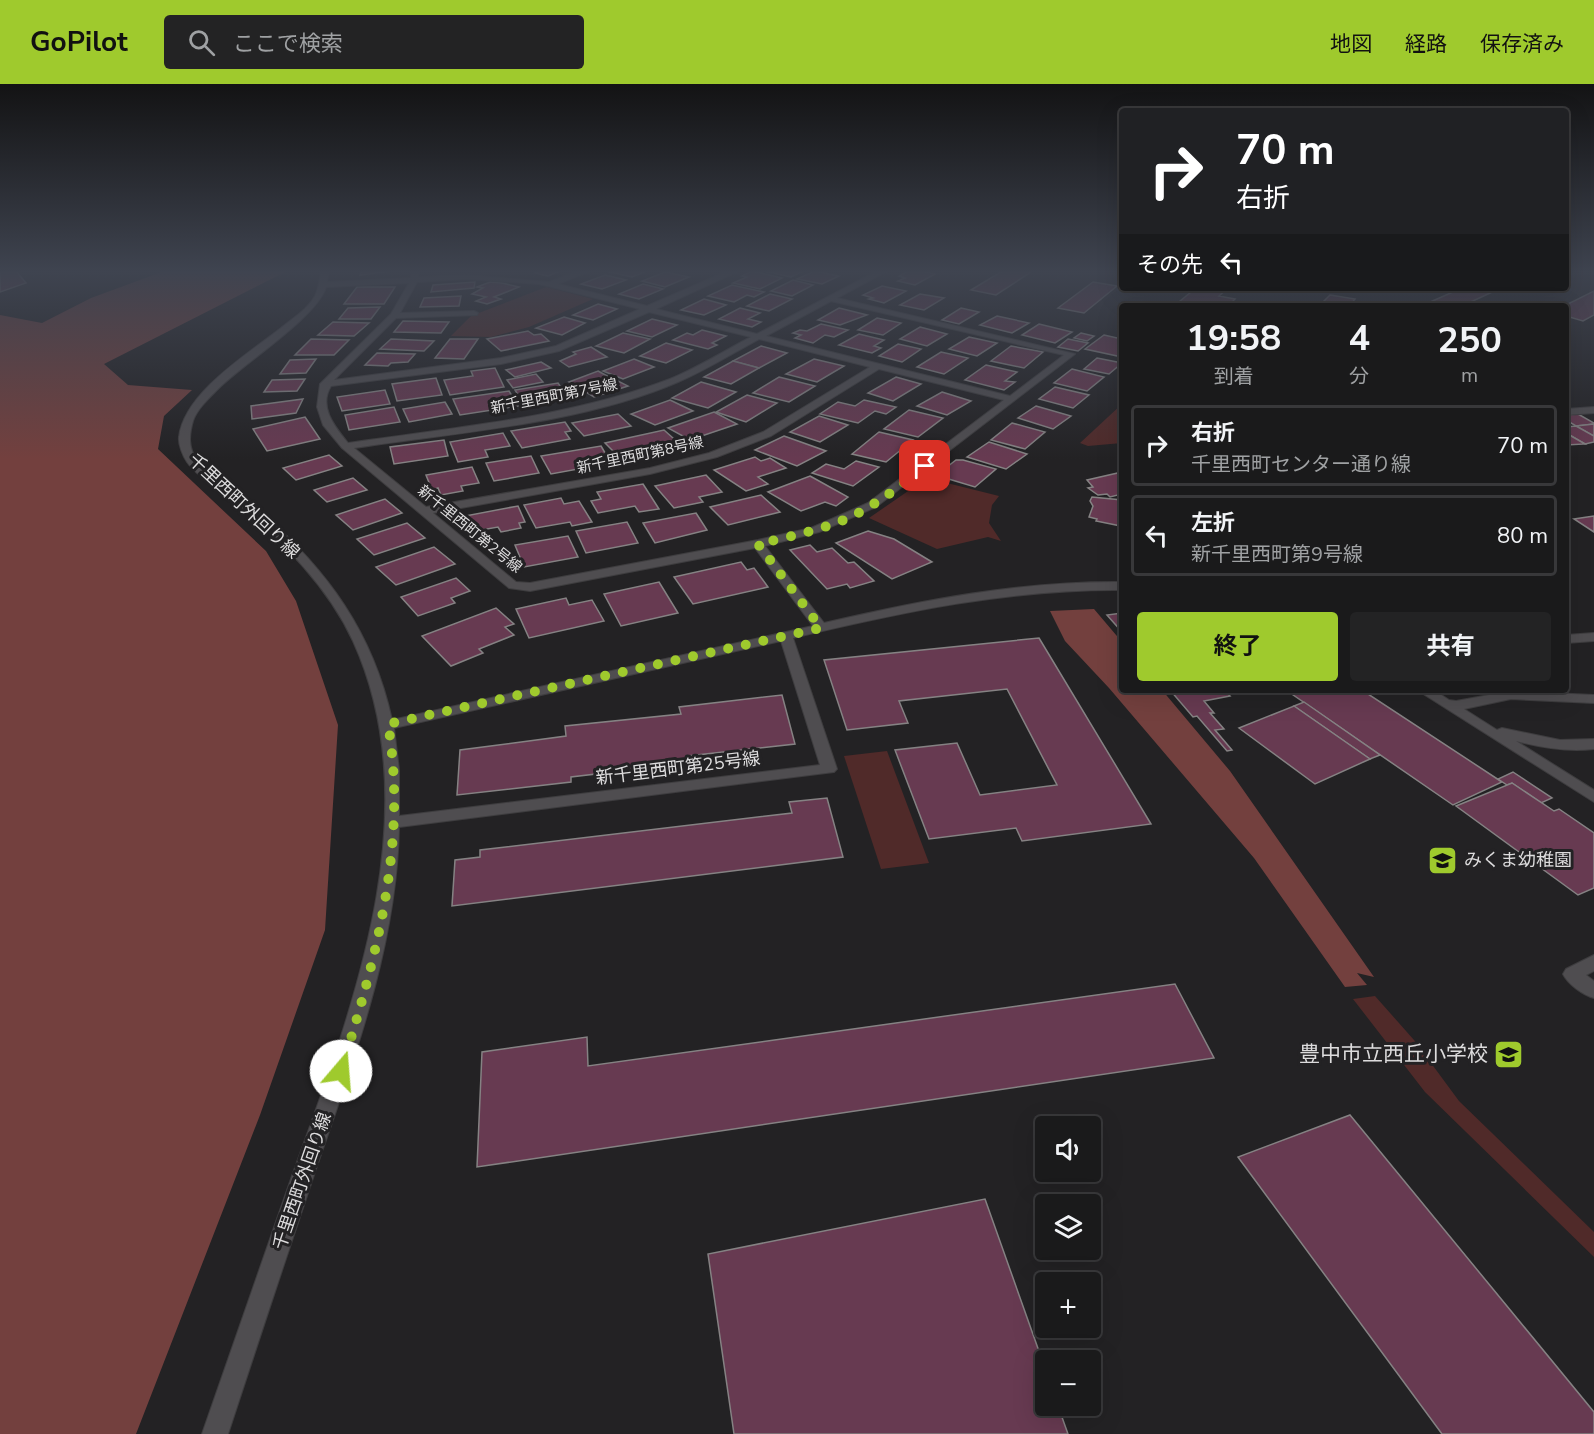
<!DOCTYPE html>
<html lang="ja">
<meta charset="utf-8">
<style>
:root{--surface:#1a1a1b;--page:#232324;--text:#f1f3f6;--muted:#9fa1a3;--line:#38383a;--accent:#9fca2d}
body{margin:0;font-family:"Nunito Sans","Noto Sans JP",sans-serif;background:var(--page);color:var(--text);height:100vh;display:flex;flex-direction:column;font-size:22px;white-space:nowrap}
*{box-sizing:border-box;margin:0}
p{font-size:20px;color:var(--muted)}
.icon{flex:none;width:33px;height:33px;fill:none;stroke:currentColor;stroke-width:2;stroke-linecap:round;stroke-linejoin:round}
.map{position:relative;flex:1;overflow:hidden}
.panel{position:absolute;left:1119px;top:219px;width:450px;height:390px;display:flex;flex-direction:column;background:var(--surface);border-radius:6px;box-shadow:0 6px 24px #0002,0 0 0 2px var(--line)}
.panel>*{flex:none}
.banner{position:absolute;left:1119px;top:24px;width:450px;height:183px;border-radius:6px;box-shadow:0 6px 24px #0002,0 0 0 2px var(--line);background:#202124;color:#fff;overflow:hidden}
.tools{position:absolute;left:1035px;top:1032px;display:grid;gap:12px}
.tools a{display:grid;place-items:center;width:66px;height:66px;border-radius:6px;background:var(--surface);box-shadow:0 6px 24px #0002,0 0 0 2px var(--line);font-size:30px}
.pin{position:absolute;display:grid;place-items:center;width:51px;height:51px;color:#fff;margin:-26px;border-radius:12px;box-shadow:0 3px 9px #0006}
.me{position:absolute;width:66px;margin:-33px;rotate:18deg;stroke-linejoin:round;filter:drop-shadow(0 0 4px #0008)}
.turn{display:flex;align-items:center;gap:21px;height:126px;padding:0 18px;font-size:27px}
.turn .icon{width:78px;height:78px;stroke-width:2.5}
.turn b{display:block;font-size:42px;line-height:51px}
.then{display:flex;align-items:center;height:57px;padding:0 18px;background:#0003;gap:12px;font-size:22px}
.eta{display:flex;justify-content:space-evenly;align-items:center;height:102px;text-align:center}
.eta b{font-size:36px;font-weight:700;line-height:42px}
.cta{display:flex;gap:12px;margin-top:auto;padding:12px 18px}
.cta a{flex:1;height:69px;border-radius:6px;background:var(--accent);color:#111;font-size:24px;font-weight:700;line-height:69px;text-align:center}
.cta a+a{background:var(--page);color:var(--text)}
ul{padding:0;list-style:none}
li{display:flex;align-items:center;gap:18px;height:81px;margin:0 12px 9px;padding:0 6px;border:3px solid var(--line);border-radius:6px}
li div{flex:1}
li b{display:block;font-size:22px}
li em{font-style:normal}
header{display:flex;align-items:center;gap:36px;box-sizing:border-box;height:84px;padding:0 30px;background:var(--accent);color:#111}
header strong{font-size:28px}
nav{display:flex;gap:33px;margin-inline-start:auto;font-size:21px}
.search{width:420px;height:54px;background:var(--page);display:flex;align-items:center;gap:15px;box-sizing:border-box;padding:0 21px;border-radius:6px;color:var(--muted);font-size:22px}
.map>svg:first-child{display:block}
.green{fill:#502a29}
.forest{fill:#73403e}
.building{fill:#673a51;stroke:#858283;stroke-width:1.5}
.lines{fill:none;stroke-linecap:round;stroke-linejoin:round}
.minor-casing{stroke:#3e3d3f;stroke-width:2}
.minor{fill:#4f4d50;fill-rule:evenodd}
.route{stroke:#9fca2d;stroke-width:10;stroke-dasharray:0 18}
.labels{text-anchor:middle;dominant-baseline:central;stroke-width:6;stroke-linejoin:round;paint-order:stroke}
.far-street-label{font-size:15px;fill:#dddcdd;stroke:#232224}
.street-label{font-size:18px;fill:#dddcdd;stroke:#232224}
.poi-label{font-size:18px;fill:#dddcdd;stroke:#232224;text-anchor:start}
.near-poi-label{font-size:21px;fill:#dddcdd;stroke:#232224;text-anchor:end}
</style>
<header>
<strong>GoPilot</strong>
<div class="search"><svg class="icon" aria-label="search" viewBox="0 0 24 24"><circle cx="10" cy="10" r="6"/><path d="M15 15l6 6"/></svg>ここで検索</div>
<nav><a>地図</a><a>経路</a><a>保存済み</a></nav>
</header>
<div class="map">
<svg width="1594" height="1350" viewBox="0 0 1594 1350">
<rect width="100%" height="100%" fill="#232224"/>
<!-- green -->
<g class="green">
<polygon points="546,203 593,215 529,243 491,253 451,252 471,232"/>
<polygon points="1122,320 1122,359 1088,362 1080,359"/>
<polygon points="927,394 999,412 992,421 989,439 1001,457 988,453 937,465 869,434"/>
<polygon points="887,667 929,779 881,785 844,672"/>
<polygon points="1375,912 1414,956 1459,1017 1594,1148 1594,1173 1425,1008 1353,915"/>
</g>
<!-- forest -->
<g class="forest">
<polygon points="167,186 289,186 104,280 128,301 192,306 164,332 158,365 266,467 296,517 338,641 325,846 260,1031 136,1350 0,1350 0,231 42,239 91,214"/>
<polygon points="1094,525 1122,558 1122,606 1162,606 1230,687 1374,893 1357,889 1367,901 1345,903 1254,774 1109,604 1065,557 1050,527"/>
</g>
<!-- building -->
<g class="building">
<polygon points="0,186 19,186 16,187 26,199 0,208"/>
<polygon points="362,186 400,186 360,191"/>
<polygon points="543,186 563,186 548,192 535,189"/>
<polygon points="615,186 645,186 647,187 632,193 610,188"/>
<polygon points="781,186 787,187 805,186 791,193 764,187"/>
<polygon points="910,186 916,186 935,190 915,201 898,197 905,194 899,192"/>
<polygon points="1004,186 1034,186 996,211 971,206"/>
<polygon points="752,187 782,194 760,205 733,199 747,193 742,192"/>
<polygon points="815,187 839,192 822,200 797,195"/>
<polygon points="665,188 689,193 665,203 642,197"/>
<polygon points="605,191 626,196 602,205 581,200"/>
<polygon points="793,196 813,201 792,212 771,207"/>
<polygon points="475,198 474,204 431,208 433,201"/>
<polygon points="490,198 502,199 519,203 494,213 501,215 487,220 476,217 486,213 472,210 483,204 477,203"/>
<polygon points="1093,198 1117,202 1084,229 1058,224"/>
<polygon points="643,200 663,205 639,215 619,210"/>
<polygon points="732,201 764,208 754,213 747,211 734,218 708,212"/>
<polygon points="882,202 906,207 884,219 869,215 873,214 863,211"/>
<polygon points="357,203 395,203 384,220 344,220"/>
<polygon points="1196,204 1247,204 1243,208 1227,205 1219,212 1235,215 1228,222 1211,218 1206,222 1174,222"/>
<polygon points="1462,204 1501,204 1462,222 1421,222"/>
<polygon points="1594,207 1594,231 1583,237 1566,232 1566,222 1564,222"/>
<polygon points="770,210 792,215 769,227 747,222"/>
<polygon points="920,210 944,214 924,226 900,221"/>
<polygon points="1330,211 1355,215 1349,222 1319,222"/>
<polygon points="461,212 459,222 420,223 424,214"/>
<polygon points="704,215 726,221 704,231 681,226"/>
<polygon points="598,220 617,225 593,236 573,231"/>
<polygon points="380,223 371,235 339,235 348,224"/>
<polygon points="740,224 760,229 748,235 761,238 752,243 719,235"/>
<polygon points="839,224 867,231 840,241 818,236"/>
<polygon points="961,224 979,228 959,240 942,236"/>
<polygon points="997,232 1029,239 1012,249 980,241"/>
<polygon points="564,233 585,239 562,251 536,244"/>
<polygon points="877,234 901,239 883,251 858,246"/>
<polygon points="652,235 677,241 652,253 627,247"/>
<polygon points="403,237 449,238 441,249 394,248"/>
<polygon points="333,238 369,239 354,252 318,251"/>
<polygon points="821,240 848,246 834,253 825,251 813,259 795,254 801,251 793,249 800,246 807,247"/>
<polygon points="1039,240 1072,248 1055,259 1022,251"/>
<polygon points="920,243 947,250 927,262 900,255"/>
<polygon points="702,246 726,252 712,259 717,261 708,265 673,256 687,249 693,251"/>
<polygon points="528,247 534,251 541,250 549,257 501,267 487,255"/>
<polygon points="623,249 650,255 624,269 596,262"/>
<polygon points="1081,249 1094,252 1087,257 1074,254"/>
<polygon points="859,250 884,256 874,262 881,264 872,269 839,261"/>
<polygon points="1104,251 1122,255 1122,273 1085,265"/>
<polygon points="969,253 997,259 977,272 949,265"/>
<polygon points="311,255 349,256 334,271 295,271"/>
<polygon points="391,255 434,257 424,267 380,265"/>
<polygon points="450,255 478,255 464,275 435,274"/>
<polygon points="1068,255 1088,259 1078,267 1058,263"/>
<polygon points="666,259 692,266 666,279 640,272"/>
<polygon points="898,260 921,265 902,278 879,272"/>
<polygon points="761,262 787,269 759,284 733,277"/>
<polygon points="1011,262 1043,268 1024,284 991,277"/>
<polygon points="591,263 607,273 569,283 560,277 576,270 573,268"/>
<polygon points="941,268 968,274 944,290 917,283"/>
<polygon points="377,269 415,270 408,278 391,279 388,282 365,281"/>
<polygon points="1097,274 1122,279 1109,290 1084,285"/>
<polygon points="316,275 306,289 280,290 290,276"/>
<polygon points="634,275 654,283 623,295 603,287"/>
<polygon points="814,275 844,282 817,298 786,290"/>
<polygon points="733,277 759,284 731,300 704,293"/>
<polygon points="541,278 551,284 515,293 506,286"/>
<polygon points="986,281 1017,288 1005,297 1015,298 1004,306 965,296"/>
<polygon points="495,284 504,303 450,311 444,296 473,292 471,287"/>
<polygon points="1072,285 1104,293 1087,307 1054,299"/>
<polygon points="598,287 609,293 599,297 604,299 616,296 628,302 594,313 569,298"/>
<polygon points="536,290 543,298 513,304 507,296"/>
<polygon points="779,293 815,302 789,318 753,309"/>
<polygon points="896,293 921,300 893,317 868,309"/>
<polygon points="436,294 442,311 397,317 392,300"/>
<polygon points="305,295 297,307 264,308 272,296"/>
<polygon points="701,298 736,308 708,324 672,314"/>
<polygon points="558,299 567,312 523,319 515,306"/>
<polygon points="1055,303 1089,311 1073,324 1039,315"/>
<polygon points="385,306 390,320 342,327 337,313"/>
<polygon points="509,307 518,322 460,331 453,315"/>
<polygon points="942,308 971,317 947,331 917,322"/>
<polygon points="747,311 777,319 746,338 716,328"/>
<polygon points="303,315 296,329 252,335 251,322"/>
<polygon points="670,316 693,327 655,341 631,330"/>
<polygon points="864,316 896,323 886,330 875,327 858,339 820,330 838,318 855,322"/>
<polygon points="445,318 452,330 409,338 403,325"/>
<polygon points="1036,322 1071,332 1053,345 1018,334"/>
<polygon points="394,323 400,338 349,346 345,331"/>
<polygon points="909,326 943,334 918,353 884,345"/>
<polygon points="714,328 737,340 690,356 668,344"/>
<polygon points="618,330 631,342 584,352 572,339"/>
<polygon points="1578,330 1594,339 1594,340 1576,342 1566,336 1566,331"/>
<polygon points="819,332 848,341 820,358 790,348"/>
<polygon points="305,333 320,355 267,367 253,345"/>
<polygon points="565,338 571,347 565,348 570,355 522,364 511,347"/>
<polygon points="1012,339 1045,348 1025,365 991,356"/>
<polygon points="1594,340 1594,352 1576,342"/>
<polygon points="1576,342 1594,352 1594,358 1585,360 1566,349 1566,343"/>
<polygon points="664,346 682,362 629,374 623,368 615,369 605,359"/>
<polygon points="879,348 913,356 886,378 852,370"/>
<polygon points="503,349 510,362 485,366 488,373 458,378 450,358"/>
<polygon points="1566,349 1585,360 1566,361"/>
<polygon points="784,352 826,367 797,382 755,366"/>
<polygon points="444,356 448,372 394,380 390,363"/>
<polygon points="989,358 1027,370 1006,385 967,373"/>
<polygon points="601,362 611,379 551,390 541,372"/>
<polygon points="329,371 342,382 296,396 283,384"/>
<polygon points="531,372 539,389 494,397 486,379"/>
<polygon points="755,373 761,377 770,374 786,384 758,393 768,400 746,407 714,386"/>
<polygon points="956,376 963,376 996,385 975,403 942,393 944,392 938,390"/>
<polygon points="856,377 879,383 853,402 812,389 826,380 844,385"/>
<polygon points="472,383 479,399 461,402 463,407 441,411 438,404 432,406 426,391"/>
<polygon points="1122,388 1122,410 1110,413 1107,410 1098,411 1088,404 1093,403 1087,396"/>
<polygon points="706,391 722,408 699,413 703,418 674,424 655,402"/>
<polygon points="810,392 848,413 836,422 825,418 801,427 768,408"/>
<polygon points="353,394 367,406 327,418 314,406"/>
<polygon points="643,400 659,425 639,428 635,422 598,429 591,417 601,415 597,408"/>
<polygon points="761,411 780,428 728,441 710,423"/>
<polygon points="1092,413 1122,416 1121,442 1096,437 1097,435 1089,433 1093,422 1090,417"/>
<polygon points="561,414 564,420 579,417 592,438 572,442 570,438 536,444 524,421"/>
<polygon points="385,415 402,429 353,446 336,431"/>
<polygon points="518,422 525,438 519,439 521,444 501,448 498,443 470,448 465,432"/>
<polygon points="696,429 707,446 655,459 643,439"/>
<polygon points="1594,432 1594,448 1574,435"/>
<polygon points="627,438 638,459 586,469 576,447"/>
<polygon points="407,439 425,454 374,471 357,455"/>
<polygon points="868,447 894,455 932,478 892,495 836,459"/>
<polygon points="568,452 578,473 524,483 515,461"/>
<polygon points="810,461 817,468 832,464 848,479 854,478 874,497 850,504 847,500 827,505 790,466"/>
<polygon points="434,463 455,480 396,501 376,483"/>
<polygon points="741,478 747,486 754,484 768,503 693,520 674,493"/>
<polygon points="456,494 470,507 451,514 455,519 418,532 401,513"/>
<polygon points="659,498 678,529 621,542 604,510"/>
<polygon points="566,514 569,521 592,516 604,537 529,554 516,525"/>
<polygon points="496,524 514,540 505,543 514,551 479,565 483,569 451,582 422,552"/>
<polygon points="1122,529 1122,548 1107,531"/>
<polygon points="1039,554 1151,740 1022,757 1016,744 929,755 895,666 957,659 980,711 1057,701 1007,605 899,617 908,639 847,646 824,576"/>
<polygon points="1170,606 1224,606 1230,612 1204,617 1214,629 1210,629 1224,645 1215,646 1232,666 1227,667 1197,632 1193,633"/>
<polygon points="1286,606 1362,606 1502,698 1453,721"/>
<polygon points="782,611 795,660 688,672 689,679 571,693 571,698 457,711 460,666 566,652 565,642 681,630 679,623"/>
<polygon points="1304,618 1380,671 1370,675 1294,622"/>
<polygon points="1294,622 1370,675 1315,700 1239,644"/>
<polygon points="1513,688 1552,714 1541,719 1512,699 1507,701 1498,695"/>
<polygon points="1512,699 1554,727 1559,725 1594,749 1594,804 1578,811 1456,722"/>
<polygon points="827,714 843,773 452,822 455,776 480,773 480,766 792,729 789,718"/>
<polygon points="1175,900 1214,974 477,1083 482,968 587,953 588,982"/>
<polygon points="1350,1031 1594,1328 1594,1350 1442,1350 1238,1073"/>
<polygon points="985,1115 1046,1287 1046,1322 1058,1322 1068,1350 734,1350 708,1170"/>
</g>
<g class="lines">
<defs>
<g id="minor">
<path d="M321 186H329L327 198 411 194V189L415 187 419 189 418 193 467 191 549 198 580 186H592L558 200 647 222 730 186H741L656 225 757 250 879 186H889L837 214 1075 270 876 423 819 448 765 462 824 539C923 516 1020 497 1122 498V506C1009 505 902 528 793 554L837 685 834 688 399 743C397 860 355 972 317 1082 287 1171 257 1261 228 1350H202C232 1264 262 1178 292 1092 351 928 431 728 353 557 328 503 284 459 238 420 223 407 199 395 187 378 183 372 178 360 179 353 184 309 249 269 281 244 292 235 308 225 315 212 319 204 320 195 321 186ZM467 195 539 200 640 225 556 262 501 274 334 296 396 234 477 231 478 229 474 227 400 229 417 198ZM409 199 391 230 320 300 317 323 323 341 342 364 509 504 530 507 755 464 813 542 392 636C373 548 327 486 261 428 243 413 209 393 197 376 188 364 189 351 193 337 197 325 209 314 218 305 244 279 317 233 326 203ZM831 217 1064 271 1010 312 766 252ZM649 228 751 253C724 267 697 284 670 295 568 334 456 343 348 359 335 343 318 323 331 302L501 280 559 267ZM759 255 870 283 763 348 709 369 650 384 426 423 354 364C458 348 581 340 678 298 706 286 733 269 759 255ZM879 285 1004 316 868 419 811 444 758 456 530 499 516 498 433 429 650 390 717 373 771 352ZM781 557 820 681 399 732V686L394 644Z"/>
<polygon points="1594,323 1594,329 1566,331 1566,325"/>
<polygon points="1594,549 1594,557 1566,559 1566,551"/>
<path d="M1417 606H1434L1449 616 1456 617 1511 607 1594 611V619L1511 615 1464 625 1497 646 1502 644 1560 656 1594 655V665C1567 668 1542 664 1516 657L1594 706V718Z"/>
<path d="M1594 871V887L1586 891 1594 897V914C1583 911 1568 900 1563 890L1566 885Z"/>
</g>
</defs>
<!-- minor casing -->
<use href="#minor" class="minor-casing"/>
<!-- minor -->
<use href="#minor" class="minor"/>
</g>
<!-- sky -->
<linearGradient id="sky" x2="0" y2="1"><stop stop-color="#131314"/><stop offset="0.5" stop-color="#3f4450"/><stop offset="1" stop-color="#3f4450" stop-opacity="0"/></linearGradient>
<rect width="1594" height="375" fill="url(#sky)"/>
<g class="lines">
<!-- route -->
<path class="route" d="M341 987C376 875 408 758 388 640L821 544 758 460C796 451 839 443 872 421 891 410 908 395 925 382"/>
</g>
<!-- icons -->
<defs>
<symbol id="school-square" viewBox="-11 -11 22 22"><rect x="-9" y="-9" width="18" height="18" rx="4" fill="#9fca2d" stroke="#232224"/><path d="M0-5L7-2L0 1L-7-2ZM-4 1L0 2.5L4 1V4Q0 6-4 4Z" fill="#111"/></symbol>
</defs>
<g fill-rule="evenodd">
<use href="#school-square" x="1426" y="760" width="33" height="33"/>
<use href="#school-square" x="1492" y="954" width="33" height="33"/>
</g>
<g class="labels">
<!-- far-street labels -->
<g class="far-street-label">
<text transform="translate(554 312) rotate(-11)">新千里西町第7号線</text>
<text transform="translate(640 371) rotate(-12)">新千里西町第8号線</text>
<text transform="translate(470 445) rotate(39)">新千里西町第2号線</text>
</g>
<!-- street labels -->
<g class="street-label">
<text transform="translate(244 422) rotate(43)">千里西町外回り線</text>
<text transform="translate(678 684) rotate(-7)">新千里西町第25号線</text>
<text transform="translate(302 1097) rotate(-71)">千里西町外回り線</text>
</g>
<!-- poi labels -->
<g class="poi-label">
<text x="1464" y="776">みくま幼稚園</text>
</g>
<!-- near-poi labels -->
<g class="near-poi-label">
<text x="1488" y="970">豊中市立西丘小学校</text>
</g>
</g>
</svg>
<div class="tools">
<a><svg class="icon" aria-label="sound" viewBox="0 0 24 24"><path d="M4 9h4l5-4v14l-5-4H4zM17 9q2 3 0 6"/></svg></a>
<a><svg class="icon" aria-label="layers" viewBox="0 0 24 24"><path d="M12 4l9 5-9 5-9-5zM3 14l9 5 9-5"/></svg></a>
<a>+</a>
<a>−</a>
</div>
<div class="pin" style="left:925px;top:382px;background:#d93025"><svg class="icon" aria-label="arrive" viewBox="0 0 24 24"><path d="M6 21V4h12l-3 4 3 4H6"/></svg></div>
<svg class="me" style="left:341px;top:987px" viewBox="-20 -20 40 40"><circle r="19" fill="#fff"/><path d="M0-13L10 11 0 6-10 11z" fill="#9fca2d"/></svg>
<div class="banner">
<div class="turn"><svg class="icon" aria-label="right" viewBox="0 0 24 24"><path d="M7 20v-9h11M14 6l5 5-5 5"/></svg><div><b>70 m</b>右折</div></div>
<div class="then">その先<svg class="icon" aria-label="left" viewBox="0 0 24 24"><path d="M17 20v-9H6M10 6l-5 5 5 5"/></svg></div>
</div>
<section class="panel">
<div class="eta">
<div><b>19:58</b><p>到着</p></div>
<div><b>4</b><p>分</p></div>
<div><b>250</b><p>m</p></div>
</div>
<ul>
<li><svg class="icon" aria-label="right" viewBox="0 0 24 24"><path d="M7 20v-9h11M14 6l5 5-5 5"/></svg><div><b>右折</b><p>千里西町センター通り線</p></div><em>70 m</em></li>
<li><svg class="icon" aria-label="left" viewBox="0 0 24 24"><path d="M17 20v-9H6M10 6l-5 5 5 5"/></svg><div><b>左折</b><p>新千里西町第9号線</p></div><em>80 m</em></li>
</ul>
<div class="cta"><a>終了</a><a>共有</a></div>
</section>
</div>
